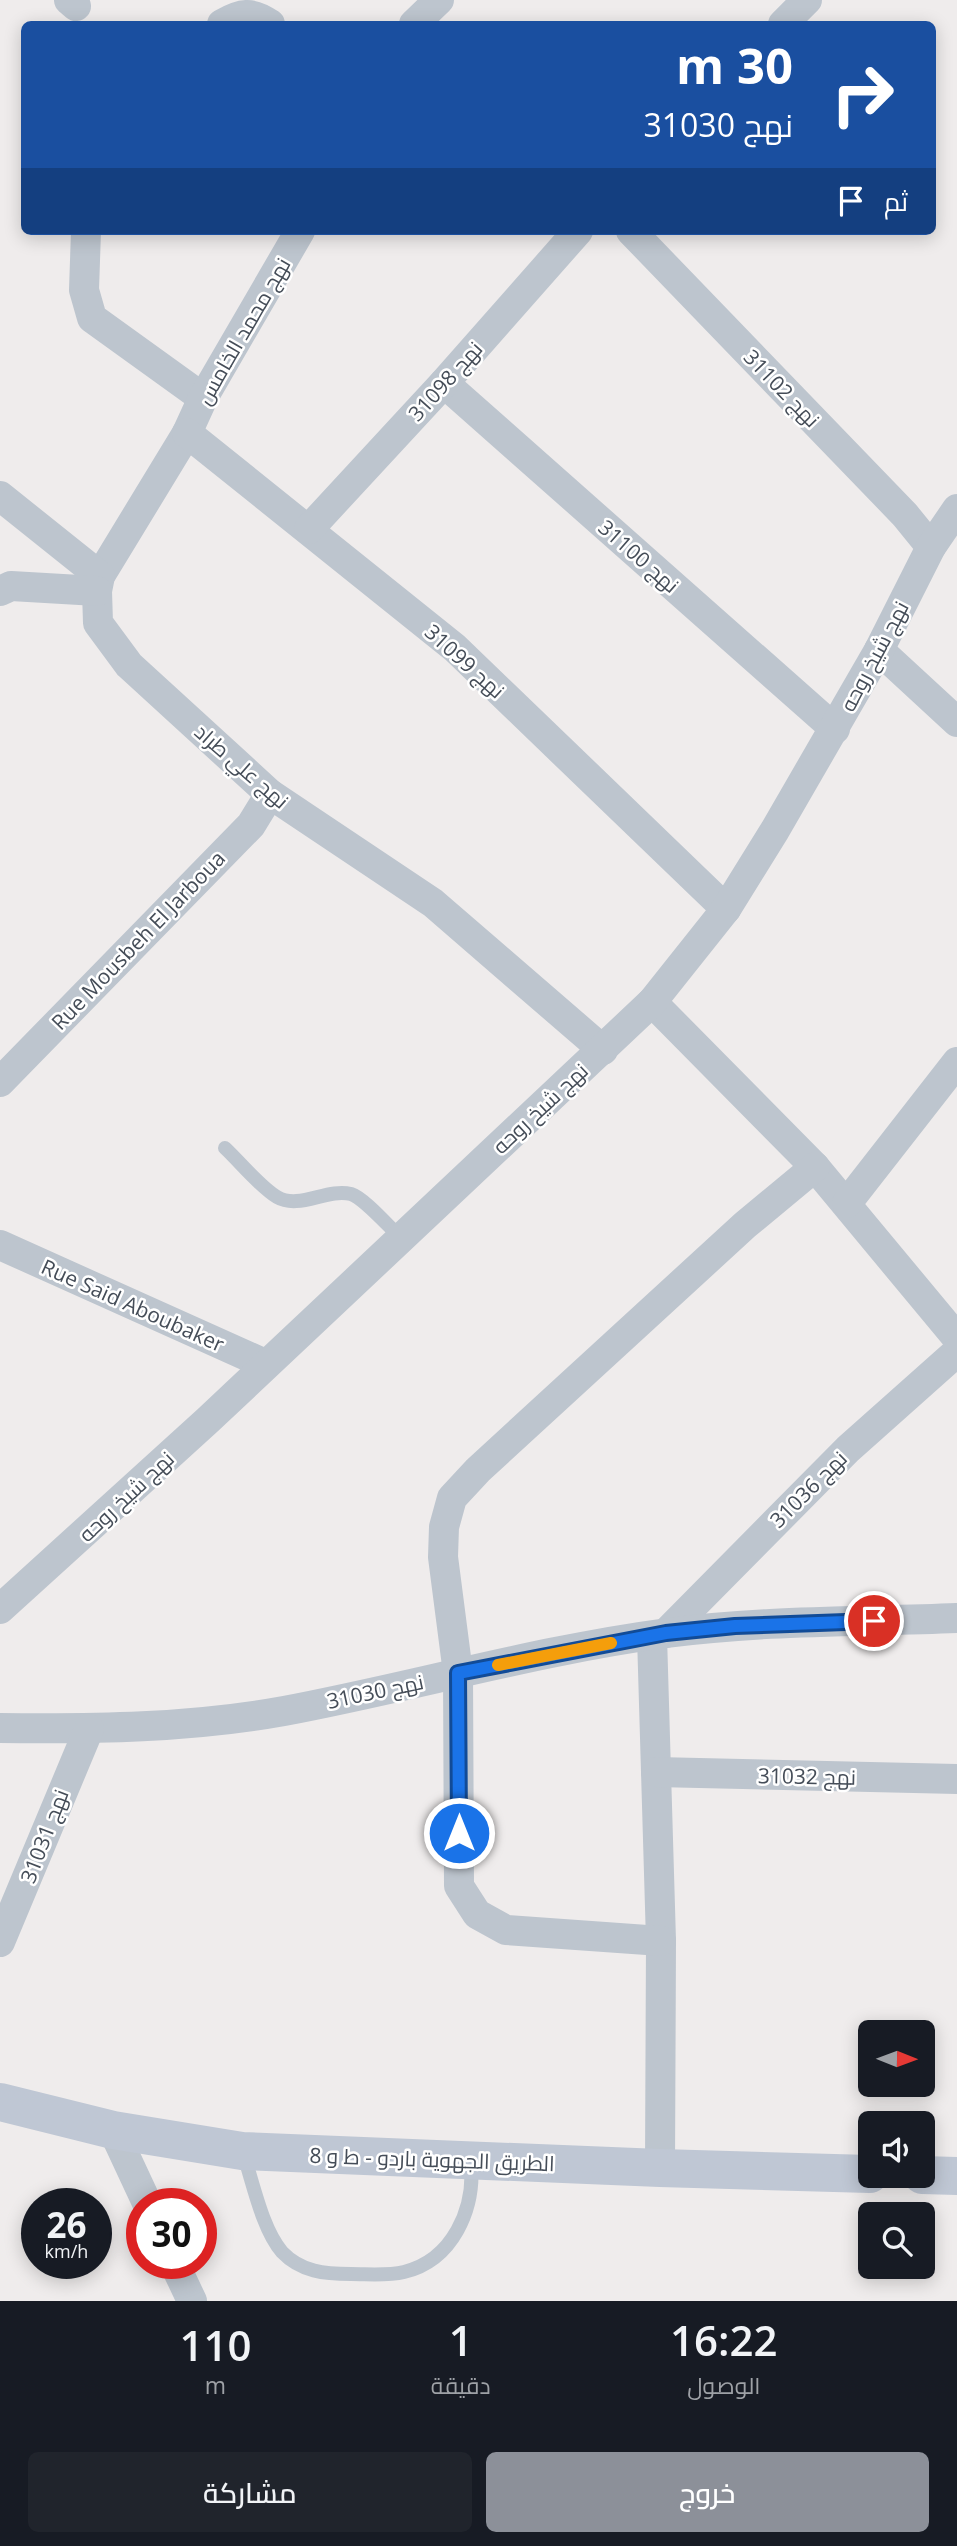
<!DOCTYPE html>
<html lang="ar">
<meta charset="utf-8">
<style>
:root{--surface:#171b24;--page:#20242c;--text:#f1f3f6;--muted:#9ea1a6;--accent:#8c9099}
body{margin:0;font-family:"Open Sans",Cairo,sans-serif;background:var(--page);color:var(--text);direction:rtl;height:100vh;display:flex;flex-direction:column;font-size:26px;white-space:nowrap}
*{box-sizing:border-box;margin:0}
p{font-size:23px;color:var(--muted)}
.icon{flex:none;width:38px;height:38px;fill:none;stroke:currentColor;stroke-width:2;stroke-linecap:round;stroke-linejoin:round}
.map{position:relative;height:2301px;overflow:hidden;direction:ltr}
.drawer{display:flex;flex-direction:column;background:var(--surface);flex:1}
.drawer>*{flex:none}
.banner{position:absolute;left:21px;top:21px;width:915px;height:214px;border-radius:10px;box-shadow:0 4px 18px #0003;direction:rtl;background:#1a4fa0;color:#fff;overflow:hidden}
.needle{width:46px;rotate:91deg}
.buttons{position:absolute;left:858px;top:2020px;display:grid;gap:14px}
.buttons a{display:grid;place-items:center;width:77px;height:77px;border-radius:10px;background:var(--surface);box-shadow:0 4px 18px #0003;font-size:35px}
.speed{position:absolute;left:21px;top:2188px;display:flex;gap:14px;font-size:35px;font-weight:700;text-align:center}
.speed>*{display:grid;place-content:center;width:91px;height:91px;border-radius:50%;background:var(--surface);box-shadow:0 4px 18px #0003;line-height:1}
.speed small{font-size:18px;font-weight:400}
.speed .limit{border:10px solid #d22;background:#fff;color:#111}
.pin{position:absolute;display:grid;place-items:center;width:60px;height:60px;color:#fff;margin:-30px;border:4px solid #fff;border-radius:50%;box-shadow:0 2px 7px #0007}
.me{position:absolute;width:77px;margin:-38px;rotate:0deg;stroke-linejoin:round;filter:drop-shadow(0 0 5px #0008)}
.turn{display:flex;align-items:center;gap:24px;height:147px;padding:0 28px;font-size:32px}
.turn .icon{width:91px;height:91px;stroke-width:2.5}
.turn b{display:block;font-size:49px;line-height:60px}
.then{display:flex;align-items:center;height:66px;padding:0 28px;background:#0003;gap:14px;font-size:26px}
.eta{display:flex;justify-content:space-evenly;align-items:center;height:119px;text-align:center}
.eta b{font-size:42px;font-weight:600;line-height:49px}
.button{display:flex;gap:14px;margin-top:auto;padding:14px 28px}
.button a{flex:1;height:80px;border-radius:10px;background:var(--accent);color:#fff;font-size:28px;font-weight:600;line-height:80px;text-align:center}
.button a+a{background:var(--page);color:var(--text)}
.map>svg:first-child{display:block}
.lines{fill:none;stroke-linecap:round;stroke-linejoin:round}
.service{stroke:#bdc5ce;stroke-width:14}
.minor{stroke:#bdc5ce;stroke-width:30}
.secondary{stroke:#bfc7d4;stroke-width:38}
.route-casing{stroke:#114b97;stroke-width:18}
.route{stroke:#1a73e8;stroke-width:12}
.slow{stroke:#f59e0b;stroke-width:12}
.labels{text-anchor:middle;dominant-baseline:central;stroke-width:5;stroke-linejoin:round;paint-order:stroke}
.street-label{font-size:21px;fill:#454d58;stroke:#fff}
</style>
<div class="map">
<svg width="957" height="2301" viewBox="0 0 957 2301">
<rect width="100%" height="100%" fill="#efecec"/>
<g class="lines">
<!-- service -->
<g class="service">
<path d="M225 1148C240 1162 260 1187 277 1197 299 1210 327 1188 351 1194 364 1198 389 1227 400 1237"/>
<path d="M243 2153C253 2182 262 2229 282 2252 301 2272 325 2274 351 2274 369 2274 387 2276 404 2272 453 2260 475 2209 471 2163"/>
</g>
<!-- minor -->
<g class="minor">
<polyline points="69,0 76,6"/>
<path d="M222 24C241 13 251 11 270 24"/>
<polyline points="414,24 439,0"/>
<polyline points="783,24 807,0"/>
<polyline points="86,231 84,290 92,318 203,398"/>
<polyline points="300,231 203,398 187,433 100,576 97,591 98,623 129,665 270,794 433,903 603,1050"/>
<polyline points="631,231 905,515 931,547"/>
<polyline points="444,383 835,729"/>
<polyline points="187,433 455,648 726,909"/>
<polyline points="0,496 100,576"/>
<polyline points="309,529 444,383 578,231"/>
<polyline points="0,591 11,586 97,591"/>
<polyline points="879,650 957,722"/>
<polyline points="652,1002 815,1167 957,1338"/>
<polyline points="0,1082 251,825 270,794"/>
<polyline points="847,1203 957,1062"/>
<polyline points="0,1245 265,1364"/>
<polyline points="0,1609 208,1420 652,1002 726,909 775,830 879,650 931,547 957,509"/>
<polyline points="666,1633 848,1449 957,1352"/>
<polyline points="652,1636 661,1941 660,2168"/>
<path d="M0 1728C95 1729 190 1728 284 1711 412 1687 538 1650 667 1633 763 1620 861 1622 957 1618"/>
<polyline points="656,1772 957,1779"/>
<polyline points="661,1941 506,1930 477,1914 459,1886 458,1673 443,1557 444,1527 452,1498 478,1470 745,1225 815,1167"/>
<polyline points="0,1942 89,1729"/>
<polyline points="113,2130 147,2203"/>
<polyline points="174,2263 192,2301"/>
</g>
<!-- secondary -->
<g class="secondary">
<polyline points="0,2102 113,2130 242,2151 660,2168 870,2174"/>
<polyline points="922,2175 957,2176"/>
</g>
</g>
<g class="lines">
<defs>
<polyline id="route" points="459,1833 458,1673 666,1633 735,1626 874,1621"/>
</defs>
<!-- route casing -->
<use href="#route" class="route-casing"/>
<!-- route -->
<use href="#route" class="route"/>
<!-- slow -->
<polyline class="slow" points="498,1665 611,1643"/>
</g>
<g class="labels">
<!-- street labels -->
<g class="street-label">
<text transform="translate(243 331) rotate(-60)">نهج محمد الخامس</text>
<text transform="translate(445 381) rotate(-48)">نهج 31098</text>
<text transform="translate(782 388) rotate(46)">نهج 31102</text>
<text transform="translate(639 556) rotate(41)">نهج 31100</text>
<text transform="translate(874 656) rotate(-62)">نهج شيخ روحه</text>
<text transform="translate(465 661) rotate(42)">نهج 31099</text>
<text transform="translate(242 766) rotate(41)">نهج علي طراد</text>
<text transform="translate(138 940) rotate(-46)">Rue Mousbeh El Jarboua</text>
<text transform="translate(540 1108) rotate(-43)">نهج شيخ روحه</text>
<text transform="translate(133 1305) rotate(24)">Rue Said Aboubaker</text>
<text transform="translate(808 1489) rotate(-45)">نهج 31036</text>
<text transform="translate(126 1496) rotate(-43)">نهج شيخ روحه</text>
<text transform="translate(375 1691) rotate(-12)">نهج 31030</text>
<text transform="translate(807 1776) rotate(1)">نهج 31032</text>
<text transform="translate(44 1836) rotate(-69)">نهج 31031</text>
<text transform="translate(432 2159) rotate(2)">الطريق الجهوية باردو - ط و 8</text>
</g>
</g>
</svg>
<div class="buttons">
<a><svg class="needle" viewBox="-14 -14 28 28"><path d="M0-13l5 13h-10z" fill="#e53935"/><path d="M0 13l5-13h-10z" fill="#9ea1a6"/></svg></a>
<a><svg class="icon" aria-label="sound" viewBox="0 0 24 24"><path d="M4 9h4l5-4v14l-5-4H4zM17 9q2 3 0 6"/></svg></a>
<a><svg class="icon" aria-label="search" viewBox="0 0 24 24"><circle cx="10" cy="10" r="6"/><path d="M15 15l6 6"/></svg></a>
</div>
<div class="speed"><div>26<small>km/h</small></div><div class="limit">30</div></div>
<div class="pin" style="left:874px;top:1621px;background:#d93025"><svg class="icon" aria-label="arrive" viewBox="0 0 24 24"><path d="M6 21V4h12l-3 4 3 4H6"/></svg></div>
<svg class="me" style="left:459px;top:1833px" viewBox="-20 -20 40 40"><circle r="17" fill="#1a73e8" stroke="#fff" stroke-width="3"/><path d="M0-11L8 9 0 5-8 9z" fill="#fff"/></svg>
<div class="banner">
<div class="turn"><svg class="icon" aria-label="right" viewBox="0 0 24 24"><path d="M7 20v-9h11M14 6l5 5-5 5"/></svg><div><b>30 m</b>نهج 31030</div></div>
<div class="then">ثم<svg class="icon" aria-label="arrive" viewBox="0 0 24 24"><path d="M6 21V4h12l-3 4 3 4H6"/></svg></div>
</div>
</div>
<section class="drawer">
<div class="eta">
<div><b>16:22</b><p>الوصول</p></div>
<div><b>1</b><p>دقيقة</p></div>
<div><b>110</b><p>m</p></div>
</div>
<div class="button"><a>خروج</a><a>مشاركة</a></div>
</section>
